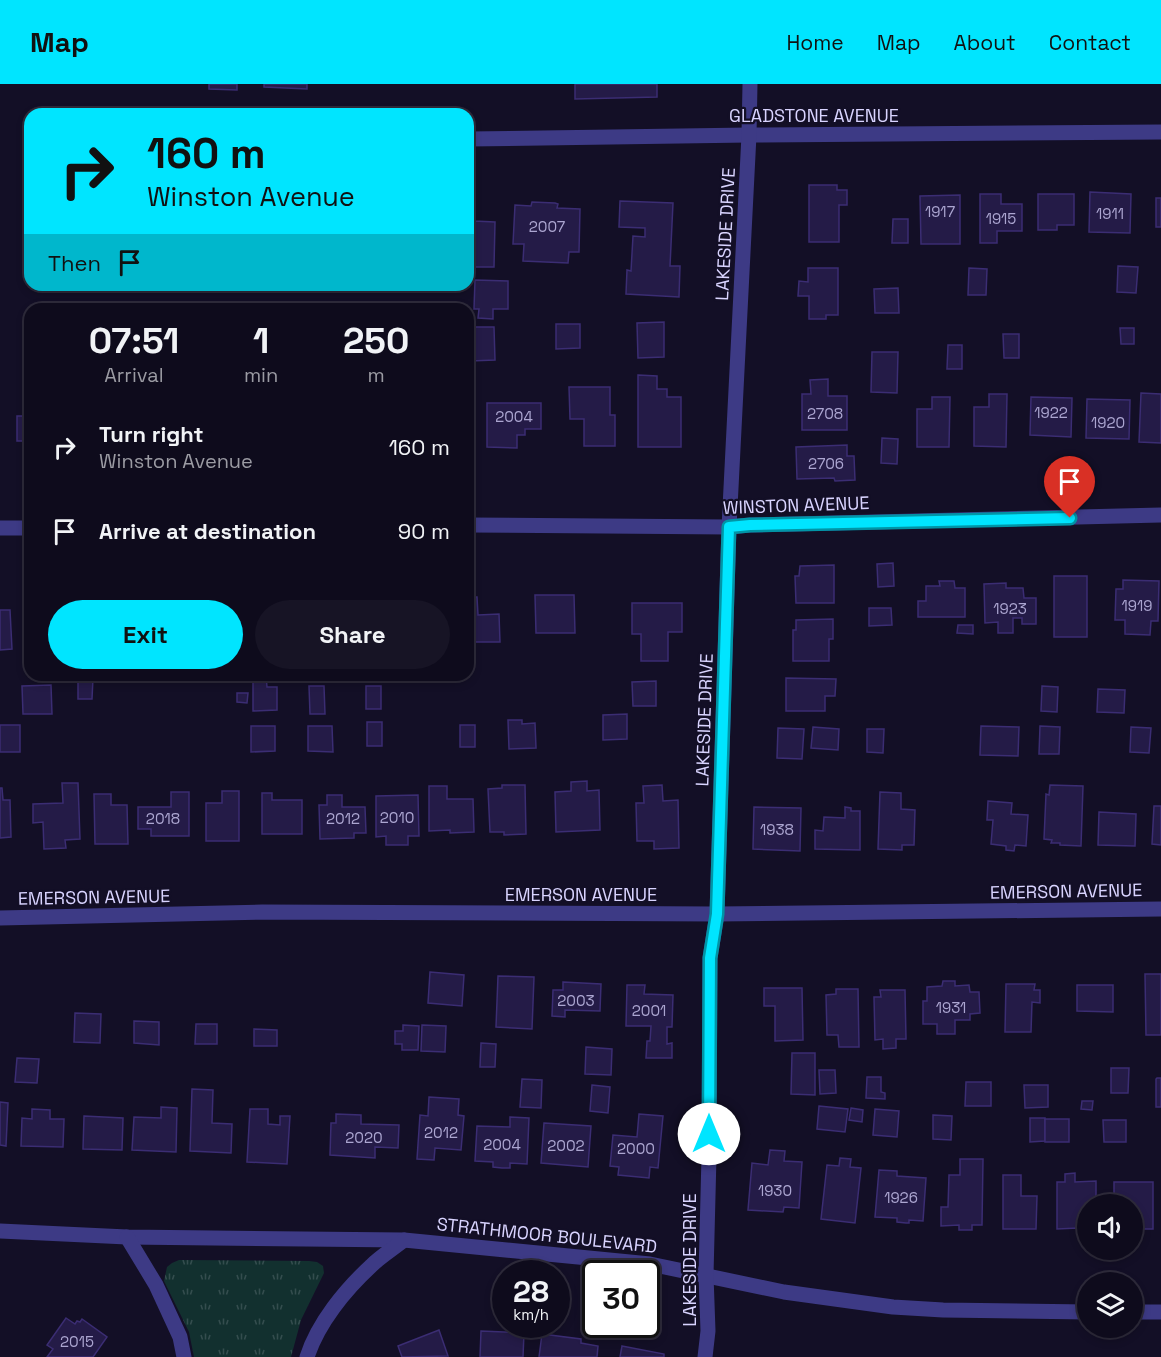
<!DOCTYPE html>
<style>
:root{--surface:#0e0b1c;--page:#171425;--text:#f1f3f6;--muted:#9b9ba3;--line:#2e2b3b;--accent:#00e5ff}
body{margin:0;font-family:"Space Grotesk",sans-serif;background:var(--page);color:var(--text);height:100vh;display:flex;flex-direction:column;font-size:22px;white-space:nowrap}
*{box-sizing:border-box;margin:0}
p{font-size:20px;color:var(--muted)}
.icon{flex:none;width:33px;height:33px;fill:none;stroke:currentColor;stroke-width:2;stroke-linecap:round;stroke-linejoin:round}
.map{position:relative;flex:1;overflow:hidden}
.sheet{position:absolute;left:24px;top:219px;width:450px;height:378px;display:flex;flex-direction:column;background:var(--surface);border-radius:18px;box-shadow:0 3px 9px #0003,0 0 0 2px var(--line)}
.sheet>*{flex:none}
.hud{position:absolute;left:24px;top:24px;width:450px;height:183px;border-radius:18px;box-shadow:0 3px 9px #0003,0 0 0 2px var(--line);background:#00e5ff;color:#111;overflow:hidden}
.tools{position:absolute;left:1077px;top:1110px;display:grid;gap:12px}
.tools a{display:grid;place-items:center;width:66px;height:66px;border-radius:50%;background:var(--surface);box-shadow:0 3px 9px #0003,0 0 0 2px var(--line);font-size:30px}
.speed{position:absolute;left:492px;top:1176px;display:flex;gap:12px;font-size:30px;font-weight:700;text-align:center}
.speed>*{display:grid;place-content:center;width:78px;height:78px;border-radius:50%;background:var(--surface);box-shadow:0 3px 9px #0003,0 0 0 2px var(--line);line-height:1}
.speed small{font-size:15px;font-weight:400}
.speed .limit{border:3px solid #111;border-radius:9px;background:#fff;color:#111}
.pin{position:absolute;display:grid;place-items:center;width:51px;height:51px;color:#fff;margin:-62px -26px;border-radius:50% 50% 50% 0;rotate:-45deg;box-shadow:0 0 6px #0007}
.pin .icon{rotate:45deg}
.me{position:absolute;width:66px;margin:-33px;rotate:0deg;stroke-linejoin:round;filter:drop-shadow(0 0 4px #0008)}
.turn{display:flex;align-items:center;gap:21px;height:126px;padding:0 24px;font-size:27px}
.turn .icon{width:78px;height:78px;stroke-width:2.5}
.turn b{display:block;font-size:42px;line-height:51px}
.then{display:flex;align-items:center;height:57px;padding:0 24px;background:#0003;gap:12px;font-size:22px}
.eta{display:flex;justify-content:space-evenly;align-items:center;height:102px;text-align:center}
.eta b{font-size:36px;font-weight:700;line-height:42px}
.cta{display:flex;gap:12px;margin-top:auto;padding:12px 24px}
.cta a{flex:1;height:69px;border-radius:36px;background:var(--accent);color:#111;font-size:24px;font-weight:700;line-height:69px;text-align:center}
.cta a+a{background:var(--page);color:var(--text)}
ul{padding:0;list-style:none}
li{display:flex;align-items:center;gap:18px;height:84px;padding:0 24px}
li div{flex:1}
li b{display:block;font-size:22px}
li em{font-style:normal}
header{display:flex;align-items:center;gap:36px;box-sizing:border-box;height:84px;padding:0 30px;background:var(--accent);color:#111}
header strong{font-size:28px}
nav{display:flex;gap:33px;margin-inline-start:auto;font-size:21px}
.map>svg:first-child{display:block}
.park{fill:url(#park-tufts)}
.building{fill:#241b47;stroke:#3b2d73;stroke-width:1.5}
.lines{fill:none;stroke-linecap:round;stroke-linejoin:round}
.minor{stroke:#3d3a85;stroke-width:15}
.route-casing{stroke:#0095a6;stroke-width:15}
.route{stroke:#00e5ff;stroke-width:10}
.labels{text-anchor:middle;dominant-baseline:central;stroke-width:4.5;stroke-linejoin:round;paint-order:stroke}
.number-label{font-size:15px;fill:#aca6d1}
.street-label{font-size:18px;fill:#d9d4ff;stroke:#130f26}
</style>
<header>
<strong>Map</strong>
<nav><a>Home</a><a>Map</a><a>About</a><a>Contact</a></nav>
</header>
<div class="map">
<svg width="1161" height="1273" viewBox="0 0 1161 1273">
<defs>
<pattern id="park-tufts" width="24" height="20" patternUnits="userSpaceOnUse" patternTransform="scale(1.5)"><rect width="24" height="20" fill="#12302f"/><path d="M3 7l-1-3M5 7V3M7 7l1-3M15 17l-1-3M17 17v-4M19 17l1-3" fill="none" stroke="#344d4e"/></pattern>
</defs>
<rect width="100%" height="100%" fill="#130f26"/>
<!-- park -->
<polygon class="park" points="179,1176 309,1177 317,1178 323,1182 324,1189 301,1236 291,1273 194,1273 189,1248 164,1197 167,1183 172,1179"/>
<!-- building -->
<g class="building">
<polygon points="209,0 237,0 237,6 209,5"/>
<polygon points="264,0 307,0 307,5 264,3"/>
<polygon points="575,0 657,0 657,13 575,15"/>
<polygon points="809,101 837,101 837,106 847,106 847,121 839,121 839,158 809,158"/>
<polygon points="1090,108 1131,110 1130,149 1089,148"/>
<polygon points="980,110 1001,110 1001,120 1022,120 1022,147 997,147 997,159 980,159"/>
<polygon points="1038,110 1074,110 1074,141 1057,141 1057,146 1038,146"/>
<polygon points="960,111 960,160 921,160 920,112"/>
<rect x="1156" y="114" width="5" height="29"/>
<polygon points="620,117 673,119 670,182 680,182 679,213 626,210 627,186 631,187 633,152 645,153 645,144 619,143"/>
<polygon points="468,118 474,118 474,137 495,138 494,183 468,183"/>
<polygon points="532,118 555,119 558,120 557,124 580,125 579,168 569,168 568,179 523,177 524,160 513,160 515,121 531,122"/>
<polygon points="893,135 908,135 908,159 892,159"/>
<polygon points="1118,182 1138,183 1136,209 1117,208"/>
<polygon points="808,184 838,184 838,231 826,231 826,235 809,235 809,212 798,212 799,197 808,198"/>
<polygon points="969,184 987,185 986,211 968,211"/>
<polygon points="475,196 508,197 508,225 493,225 493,235 478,234 479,225 474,225"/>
<polygon points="898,204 899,229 875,229 874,205"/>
<polygon points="664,238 664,273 638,274 637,239"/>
<polygon points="556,240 580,240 580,264 556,265"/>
<polygon points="469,243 494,243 495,276 470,277"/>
<polygon points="1120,244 1134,244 1134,260 1121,260"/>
<polygon points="1003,250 1019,250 1019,274 1004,274"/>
<polygon points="948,261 962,261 962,285 947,285"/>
<polygon points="872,268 898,268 897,309 871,308"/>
<polygon points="638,291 657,292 657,305 667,305 667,313 681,313 681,363 638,363"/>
<polygon points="828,295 828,312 847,312 847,346 802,346 802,310 811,310 810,296"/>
<polygon points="569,303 610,303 610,331 615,331 615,362 584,362 584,335 570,335"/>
<polygon points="1141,309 1161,310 1161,359 1139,358"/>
<polygon points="989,310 1007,310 1006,363 974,362 974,323 989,323"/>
<polygon points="932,313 950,313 949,363 917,363 917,325 932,325"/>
<polygon points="1031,313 1072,314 1071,353 1030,351"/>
<polygon points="1087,315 1130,316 1129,355 1086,354"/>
<polygon points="487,319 541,319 541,345 525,345 525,351 517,351 517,364 487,363"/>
<rect x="17" y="332" width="13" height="25"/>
<polygon points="882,354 898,355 897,380 881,379"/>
<polygon points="847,361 847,372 854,372 855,396 835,397 834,394 797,395 796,363"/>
<polygon points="893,479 894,502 878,503 877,480"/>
<polygon points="834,481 834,519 796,519 795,492 799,492 800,482"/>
<rect x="1054" y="492" width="33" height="61"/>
<polygon points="1123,496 1159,497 1158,537 1151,537 1150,551 1125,550 1125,536 1115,536 1116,505 1123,505"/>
<polygon points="939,497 954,497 955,504 965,504 965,533 918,533 918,517 926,517 926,502 940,502"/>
<polygon points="1006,499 1006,504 1023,504 1024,514 1036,514 1036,540 1022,540 1022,534 1013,534 1013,549 998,549 998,538 985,539 984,500"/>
<polygon points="535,511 574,511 575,549 536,549"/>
<polygon points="468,513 477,513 478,531 499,530 500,558 472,558 472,568 468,568"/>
<polygon points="632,519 682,519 682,548 668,548 668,577 641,577 641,550 632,550"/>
<polygon points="869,524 891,524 892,541 869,542"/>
<polygon points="0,526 10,526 12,565 0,566"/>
<polygon points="833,535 833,555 829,555 829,577 793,577 793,546 796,546 796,536"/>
<polygon points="958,541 973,541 973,550 957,549"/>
<polygon points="253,591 266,591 267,603 277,603 277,626 253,627"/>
<polygon points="78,594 93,594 92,615 78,615"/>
<polygon points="786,594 836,595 835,612 825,612 825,627 786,627"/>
<polygon points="656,597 656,622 633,622 632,598"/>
<polygon points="51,601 52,630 23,630 22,602"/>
<polygon points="309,602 324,602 325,630 310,630"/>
<rect x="366" y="602" width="15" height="23"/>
<polygon points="1042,602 1058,603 1057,628 1041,627"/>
<polygon points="1098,605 1125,606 1124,629 1097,628"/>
<polygon points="237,609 248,609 247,619 237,618"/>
<polygon points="627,630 627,655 603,656 603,631"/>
<polygon points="508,636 522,636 522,640 535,639 536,664 509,665"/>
<rect x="367" y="638" width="15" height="24"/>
<rect x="0" y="641" width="20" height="27"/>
<rect x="460" y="641" width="15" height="22"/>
<polygon points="251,642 275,642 275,667 251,668"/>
<polygon points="308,642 332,642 333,668 308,667"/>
<polygon points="981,642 1019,643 1018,672 980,671"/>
<polygon points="1040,642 1060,643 1059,670 1039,670"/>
<polygon points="813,643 839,645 838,666 811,664"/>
<polygon points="1131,643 1151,644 1149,669 1130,668"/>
<polygon points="778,644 804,645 802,675 777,674"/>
<polygon points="867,645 884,645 883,669 867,668"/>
<polygon points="587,697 587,707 599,706 600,746 556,748 555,708 571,707 571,698"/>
<polygon points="62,699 78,699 80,755 65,756 66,764 44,765 43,738 33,739 33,720 63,719"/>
<polygon points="502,701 525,701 526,750 504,751 504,748 490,748 488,705 502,704"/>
<polygon points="662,701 663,717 678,716 679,764 654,765 654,757 637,757 636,719 644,719 643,702"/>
<polygon points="1050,701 1083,702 1081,762 1060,761 1060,759 1051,759 1052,756 1044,755 1046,710 1049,711"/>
<polygon points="429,702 447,702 447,715 473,715 474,748 450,749 450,746 429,747"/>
<polygon points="0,704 2,704 3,716 10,716 11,753 0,754"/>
<polygon points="222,707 239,707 239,757 206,757 206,719 222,719"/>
<polygon points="171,708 189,708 189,752 151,752 151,745 138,745 138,723 171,723"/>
<polygon points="880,708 901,709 901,725 915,726 914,761 902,761 902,766 878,765"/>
<polygon points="262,709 272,709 272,716 302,716 302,750 262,750"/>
<polygon points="94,710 111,710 111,721 127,721 128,760 95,760"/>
<polygon points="327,711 342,711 342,723 365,723 366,749 354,749 354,754 320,755 319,721 327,721"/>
<polygon points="418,711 419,752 408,752 408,761 386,761 386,752 376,753 376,712"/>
<polygon points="988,717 1012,719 1011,730 1028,731 1026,762 1015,761 1014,767 1006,766 1006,762 991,760 993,736 987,736"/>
<polygon points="1154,722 1161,722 1161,761 1152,760"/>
<polygon points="754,723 801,724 800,767 753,765"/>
<polygon points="845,723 851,724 851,727 860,727 860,766 815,765 815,746 823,747 824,733 845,734"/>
<polygon points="1099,728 1136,730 1135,762 1098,761"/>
<polygon points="430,888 464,891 462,922 428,919"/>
<polygon points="1145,890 1161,890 1161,951 1146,951"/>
<polygon points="498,892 534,893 532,945 496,943"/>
<polygon points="943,897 955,897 955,902 969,901 970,908 979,908 980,929 970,930 970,936 955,936 955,950 937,950 937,940 923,940 923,917 927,917 927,903 942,902"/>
<polygon points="563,898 601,900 600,927 565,926 565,933 552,932 553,906 563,906"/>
<polygon points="1006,900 1035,900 1034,906 1040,906 1040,919 1032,918 1031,948 1005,948"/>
<polygon points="627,901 645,901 644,910 673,911 672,943 667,943 667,960 672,959 672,974 646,974 647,957 650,957 651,942 626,942"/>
<polygon points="1077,901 1113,901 1113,928 1077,927"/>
<polygon points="764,904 802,904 803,956 775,957 775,922 764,922"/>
<polygon points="836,905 858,905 859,963 839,963 838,951 827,951 826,911 836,910"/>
<polygon points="880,906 905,906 906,955 896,955 896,964 883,965 883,955 875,956 874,913 881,913"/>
<polygon points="75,929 101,930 100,959 74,958"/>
<polygon points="134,937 159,938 159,961 134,959"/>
<polygon points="196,940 217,940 217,960 195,960"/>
<polygon points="403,941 419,942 418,966 402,966 402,960 395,960 395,947 403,947"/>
<polygon points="422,941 446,942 445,968 421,967"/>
<polygon points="254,945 277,946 277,962 254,962"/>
<polygon points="481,959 496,960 495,983 480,983"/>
<polygon points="586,963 612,965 611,991 585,990"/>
<polygon points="792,969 815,969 815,1011 791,1010"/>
<polygon points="17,974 39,975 37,999 15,998"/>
<polygon points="1111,984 1129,984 1128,1009 1111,1009"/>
<polygon points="819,986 835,986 836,1009 820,1010"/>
<polygon points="867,993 881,993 881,1008 885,1009 885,1015 866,1014"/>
<polygon points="1157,994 1161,994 1161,1023 1156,1023 1156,995"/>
<polygon points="522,995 542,996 541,1024 520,1023"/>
<polygon points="966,998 991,998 991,1022 965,1022"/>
<polygon points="592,1001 610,1003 608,1029 590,1027"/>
<polygon points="1024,1001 1048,1001 1048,1023 1025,1024"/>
<polygon points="192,1005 213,1006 212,1039 232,1040 231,1069 190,1067"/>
<polygon points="429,1013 459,1015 458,1031 464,1032 461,1066 435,1064 434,1076 417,1075 420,1031 428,1032"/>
<polygon points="1082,1017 1093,1017 1092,1026 1081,1025"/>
<polygon points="0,1018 8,1019 6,1062 0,1061"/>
<polygon points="819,1022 848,1025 845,1048 817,1045"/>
<polygon points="161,1023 177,1024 176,1068 132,1066 134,1033 161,1034"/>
<polygon points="851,1024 863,1026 862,1038 849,1036"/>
<polygon points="32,1025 50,1026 50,1035 64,1035 63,1063 21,1062 22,1034 32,1035"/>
<polygon points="250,1025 268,1025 268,1040 280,1041 280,1032 290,1032 287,1080 247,1078"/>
<polygon points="875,1025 899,1027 897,1053 873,1051"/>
<polygon points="336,1030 361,1031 361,1040 399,1041 398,1064 375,1063 375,1074 330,1071 331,1039 336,1039"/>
<polygon points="639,1030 663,1032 658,1084 650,1083 649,1094 618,1091 619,1083 610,1082 613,1051 637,1053"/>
<polygon points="933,1031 952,1032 951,1056 933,1055"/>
<polygon points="84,1032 123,1034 122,1066 83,1065"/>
<polygon points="510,1033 529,1034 527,1080 510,1079 510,1084 502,1084 493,1083 493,1078 475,1077 477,1042 510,1043"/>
<polygon points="1030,1034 1045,1034 1045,1057 1030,1058"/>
<rect x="1045" y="1035" width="24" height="23"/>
<polygon points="1103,1036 1126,1036 1126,1058 1104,1058"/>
<polygon points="544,1039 591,1042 588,1083 541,1079"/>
<polygon points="770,1066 785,1067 784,1077 802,1078 799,1124 784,1123 783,1128 748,1126 752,1079 768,1081"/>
<polygon points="840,1074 851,1075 850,1083 861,1084 855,1139 821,1135 827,1081 839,1082"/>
<polygon points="960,1075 983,1075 982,1141 972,1141 972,1146 959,1146 959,1141 941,1142 941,1123 948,1123 949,1091 960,1091"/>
<polygon points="879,1086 897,1087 897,1092 926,1094 923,1137 909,1136 909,1139 906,1139 897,1138 897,1134 875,1133"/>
<polygon points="1075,1089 1075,1098 1096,1097 1096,1120 1088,1120 1088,1150 1079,1151 1078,1144 1057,1145 1057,1098 1065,1098 1065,1090"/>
<polygon points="1003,1091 1021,1091 1021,1112 1037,1112 1036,1145 1003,1145"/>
<polygon points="1114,1098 1153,1098 1153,1145 1132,1145 1132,1120 1114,1120"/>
<polygon points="66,1234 75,1240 77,1237 80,1238 82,1235 107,1253 93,1273 47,1273 53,1265 47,1261"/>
<polygon points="439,1246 448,1272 402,1273 398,1262"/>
<polygon points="481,1247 524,1249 523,1273 480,1273"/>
<polygon points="542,1250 581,1255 581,1259 598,1262 597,1273 539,1273"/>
<polygon points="622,1262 664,1270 664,1273 620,1273"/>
</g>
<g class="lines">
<!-- minor -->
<g class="minor">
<polyline points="468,55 749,51 1161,48"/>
<polyline points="468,441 729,443 750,441 1161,431"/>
<polyline points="0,444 30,444"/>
<polyline points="0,834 262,828 717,830 1161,825"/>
<polyline points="0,1147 127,1153 404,1156 650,1180 784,1208 893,1223 943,1226 1088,1228"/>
<polyline points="127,1153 156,1201 180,1253 184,1273"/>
<polyline points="1132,1228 1161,1228"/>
<path d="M307 1273C318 1239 345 1206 371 1182 381 1172 393 1165 404 1156"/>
<polyline points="705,1273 708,1247 706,1191 709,1072 710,874 717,830 729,443 749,51 750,0"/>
</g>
</g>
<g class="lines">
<defs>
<polyline id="route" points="709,1050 710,874 717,830 729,443 750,441 1070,434"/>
</defs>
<!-- route casing -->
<use href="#route" class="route-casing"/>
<!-- route -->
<use href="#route" class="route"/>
</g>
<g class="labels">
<!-- number labels -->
<g class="number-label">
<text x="940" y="127">1917</text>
<text x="1110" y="129">1911</text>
<text x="1001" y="134">1915</text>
<text x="547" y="142">2007</text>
<text x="1051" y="328">1922</text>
<text x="825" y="329">2708</text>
<text x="514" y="332">2004</text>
<text x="1108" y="338">1920</text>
<text x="826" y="379">2706</text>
<text x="1137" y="521">1919</text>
<text x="1010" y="524">1923</text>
<text x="397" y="733">2010</text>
<text x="163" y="734">2018</text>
<text x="343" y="734">2012</text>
<text x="777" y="745">1938</text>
<text x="576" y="916">2003</text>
<text x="951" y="923">1931</text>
<text x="649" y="926">2001</text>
<text x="441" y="1048">2012</text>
<text x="364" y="1053">2020</text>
<text x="502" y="1060">2004</text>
<text x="566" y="1061">2002</text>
<text x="636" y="1064">2000</text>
<text x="775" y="1106">1930</text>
<text x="901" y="1113">1926</text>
<text x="77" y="1257">2015</text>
</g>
<!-- street labels -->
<g class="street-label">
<text x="814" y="31">GLADSTONE AVENUE</text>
<text transform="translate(725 150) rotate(-87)">LAKESIDE DRIVE</text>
<text transform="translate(796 421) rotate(-2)">WINSTON AVENUE</text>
<text transform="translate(704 636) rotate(-88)">LAKESIDE DRIVE</text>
<text transform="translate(1066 807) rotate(-1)">EMERSON AVENUE</text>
<text x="581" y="810">EMERSON AVENUE</text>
<text transform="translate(94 813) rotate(-1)">EMERSON AVENUE</text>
<text transform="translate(547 1151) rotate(6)">STRATHMOOR BOULEVARD</text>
<text transform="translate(689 1176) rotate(-90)">LAKESIDE DRIVE</text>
</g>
</g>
</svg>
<div class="tools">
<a><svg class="icon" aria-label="sound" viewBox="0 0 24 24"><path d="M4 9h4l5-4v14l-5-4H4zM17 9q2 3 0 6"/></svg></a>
<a><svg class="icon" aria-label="layers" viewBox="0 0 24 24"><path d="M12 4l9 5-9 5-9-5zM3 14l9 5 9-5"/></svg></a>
</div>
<div class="speed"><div>28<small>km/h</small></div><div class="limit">30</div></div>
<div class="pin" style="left:1070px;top:434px;background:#d93025"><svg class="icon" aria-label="arrive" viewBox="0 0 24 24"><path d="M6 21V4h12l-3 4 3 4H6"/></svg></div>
<svg class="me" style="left:709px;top:1050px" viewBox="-20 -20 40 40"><circle r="19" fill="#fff"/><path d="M0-13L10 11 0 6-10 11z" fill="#00e5ff"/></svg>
<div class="hud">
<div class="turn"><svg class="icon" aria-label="right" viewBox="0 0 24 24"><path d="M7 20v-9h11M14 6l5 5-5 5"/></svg><div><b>160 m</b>Winston Avenue</div></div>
<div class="then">Then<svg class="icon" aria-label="arrive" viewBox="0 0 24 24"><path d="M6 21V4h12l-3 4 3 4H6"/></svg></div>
</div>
<section class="sheet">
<div class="eta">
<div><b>07:51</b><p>Arrival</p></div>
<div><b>1</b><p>min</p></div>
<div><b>250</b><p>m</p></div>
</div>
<ul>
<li><svg class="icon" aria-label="right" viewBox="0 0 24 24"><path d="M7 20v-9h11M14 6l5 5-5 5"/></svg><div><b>Turn right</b><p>Winston Avenue</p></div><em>160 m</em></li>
<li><svg class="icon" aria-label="arrive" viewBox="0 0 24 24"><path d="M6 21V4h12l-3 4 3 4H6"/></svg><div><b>Arrive at destination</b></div><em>90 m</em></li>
</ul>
<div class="cta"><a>Exit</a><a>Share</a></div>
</section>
</div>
